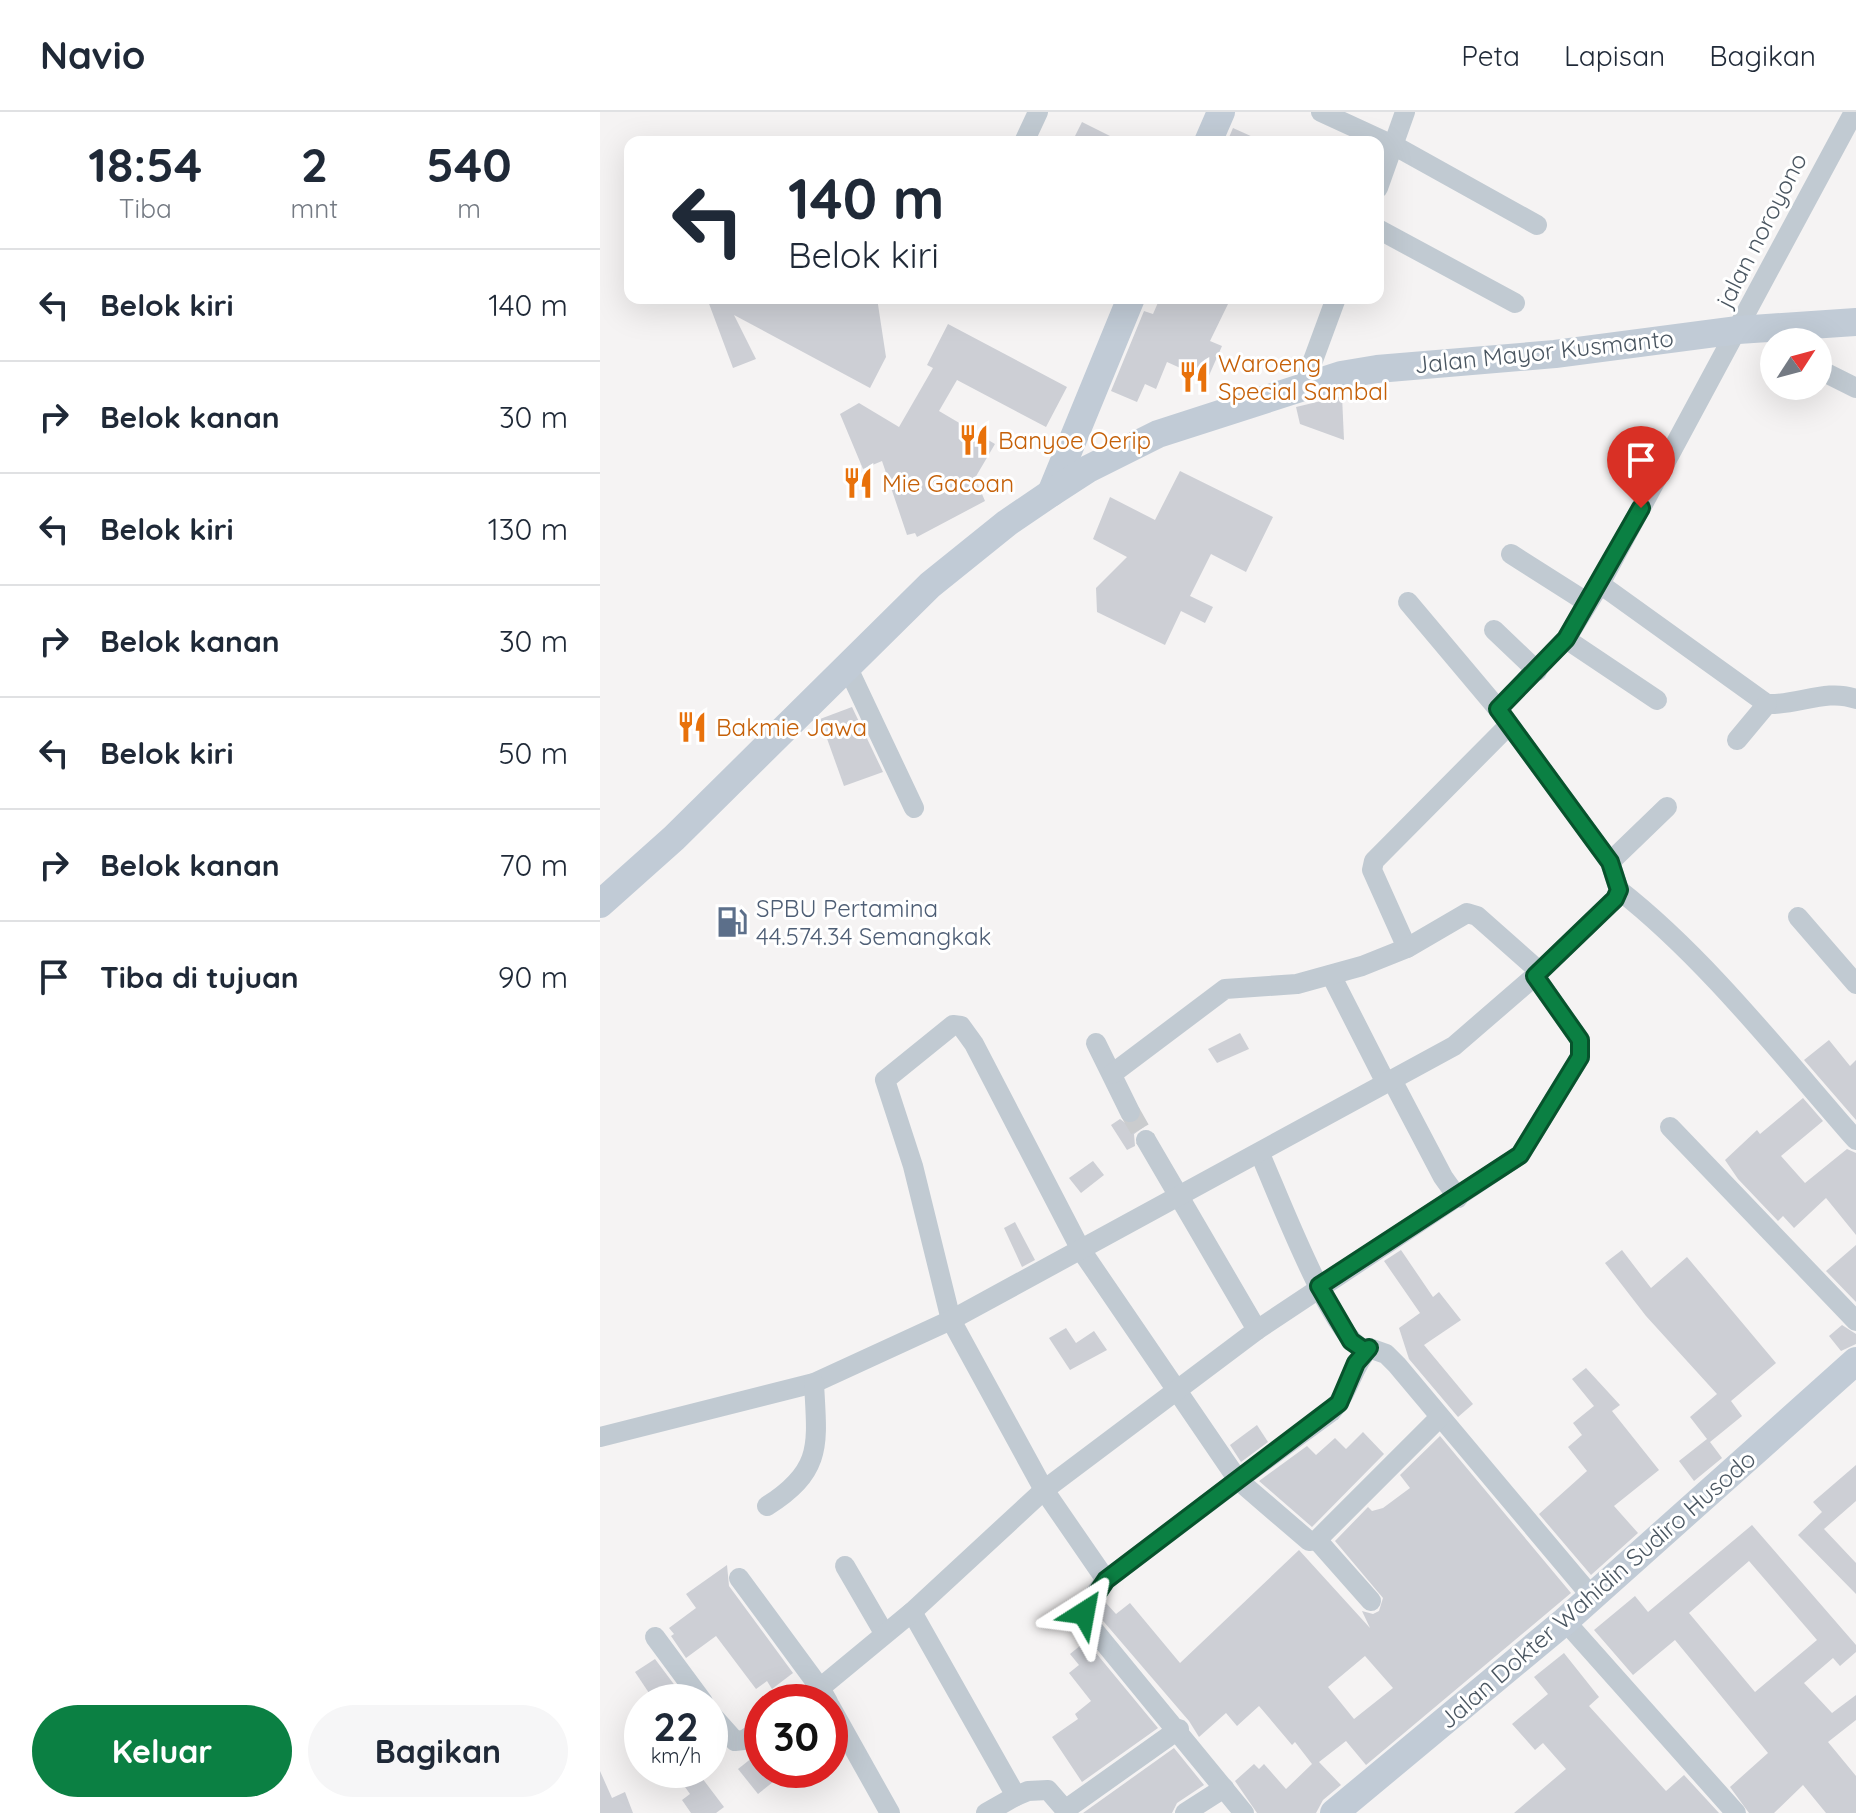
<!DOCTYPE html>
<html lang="id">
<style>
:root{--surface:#fff;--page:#f6f6f7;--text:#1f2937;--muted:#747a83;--line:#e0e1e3;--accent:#0b8043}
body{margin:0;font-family:Quicksand,sans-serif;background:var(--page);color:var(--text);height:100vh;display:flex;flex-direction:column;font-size:30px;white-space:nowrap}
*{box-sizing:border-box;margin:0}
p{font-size:26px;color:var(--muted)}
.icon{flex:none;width:44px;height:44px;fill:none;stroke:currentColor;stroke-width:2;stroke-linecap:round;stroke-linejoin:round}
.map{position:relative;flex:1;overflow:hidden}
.side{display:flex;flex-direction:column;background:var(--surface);width:600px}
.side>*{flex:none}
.hud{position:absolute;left:24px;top:24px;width:760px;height:168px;border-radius:16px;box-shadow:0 8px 32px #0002;background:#fff;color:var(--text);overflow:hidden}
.needle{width:52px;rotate:54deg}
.fabs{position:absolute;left:1160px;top:216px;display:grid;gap:16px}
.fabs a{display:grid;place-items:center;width:72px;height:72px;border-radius:50%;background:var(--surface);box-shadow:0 8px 32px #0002;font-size:40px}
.speed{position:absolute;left:24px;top:1572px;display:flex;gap:16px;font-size:40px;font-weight:700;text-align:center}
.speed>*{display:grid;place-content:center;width:104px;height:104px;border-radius:50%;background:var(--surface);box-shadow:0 8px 32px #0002;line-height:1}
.speed small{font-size:20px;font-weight:400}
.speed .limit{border:12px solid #d22;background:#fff;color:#111}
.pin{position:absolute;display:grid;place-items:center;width:68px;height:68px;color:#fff;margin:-82px -34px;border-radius:50% 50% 50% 0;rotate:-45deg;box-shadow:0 0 8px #0007}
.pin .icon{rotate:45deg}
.me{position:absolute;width:88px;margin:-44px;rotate:34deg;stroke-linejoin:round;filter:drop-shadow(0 0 6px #0008)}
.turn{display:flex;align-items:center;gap:28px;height:168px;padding:0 32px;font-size:36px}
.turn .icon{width:104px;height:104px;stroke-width:2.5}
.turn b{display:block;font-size:56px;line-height:68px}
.eta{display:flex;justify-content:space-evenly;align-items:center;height:136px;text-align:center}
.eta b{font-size:48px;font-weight:800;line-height:56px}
.primary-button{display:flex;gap:16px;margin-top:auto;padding:16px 32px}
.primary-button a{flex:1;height:92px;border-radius:48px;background:var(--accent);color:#fff;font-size:32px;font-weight:800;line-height:92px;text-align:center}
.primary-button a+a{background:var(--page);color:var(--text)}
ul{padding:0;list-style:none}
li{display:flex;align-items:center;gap:24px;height:112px;padding:0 32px;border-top:2px solid var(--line)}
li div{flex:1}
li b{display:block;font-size:30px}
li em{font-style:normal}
header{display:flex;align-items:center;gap:48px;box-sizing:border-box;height:112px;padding:0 40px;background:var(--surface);border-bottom:2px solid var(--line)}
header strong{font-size:38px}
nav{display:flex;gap:44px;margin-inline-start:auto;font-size:28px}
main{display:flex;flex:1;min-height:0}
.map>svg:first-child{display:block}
.building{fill:#cdcfd5;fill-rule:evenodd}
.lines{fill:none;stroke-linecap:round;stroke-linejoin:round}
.street-tunnel{stroke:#caccce;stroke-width:20;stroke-dasharray:20 10;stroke-linecap:butt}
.street{stroke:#c1cad2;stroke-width:20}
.secondary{stroke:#c1cbd6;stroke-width:28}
.route-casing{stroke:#07532c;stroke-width:20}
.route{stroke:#0b8043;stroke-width:14}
.labels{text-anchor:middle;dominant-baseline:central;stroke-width:6;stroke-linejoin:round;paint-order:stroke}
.street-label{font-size:24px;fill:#4a5661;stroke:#fff}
.food-label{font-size:24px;fill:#c56008;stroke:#fff;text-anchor:start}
.service-label{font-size:24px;fill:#4e5e75;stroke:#fff;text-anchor:start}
</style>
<header>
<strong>Navio</strong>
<nav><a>Peta</a><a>Lapisan</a><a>Bagikan</a></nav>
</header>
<main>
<section class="side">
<div class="eta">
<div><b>18:54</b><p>Tiba</p></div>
<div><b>2</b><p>mnt</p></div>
<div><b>540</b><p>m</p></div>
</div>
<ul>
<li><svg class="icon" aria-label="left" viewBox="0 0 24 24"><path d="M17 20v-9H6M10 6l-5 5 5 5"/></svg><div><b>Belok kiri</b></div><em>140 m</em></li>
<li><svg class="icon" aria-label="right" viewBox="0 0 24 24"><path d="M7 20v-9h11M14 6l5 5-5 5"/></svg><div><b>Belok kanan</b></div><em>30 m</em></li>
<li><svg class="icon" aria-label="left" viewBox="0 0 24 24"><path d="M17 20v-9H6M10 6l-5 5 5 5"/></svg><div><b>Belok kiri</b></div><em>130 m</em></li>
<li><svg class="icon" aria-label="right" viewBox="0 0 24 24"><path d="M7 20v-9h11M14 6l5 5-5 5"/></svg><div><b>Belok kanan</b></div><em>30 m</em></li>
<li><svg class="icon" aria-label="left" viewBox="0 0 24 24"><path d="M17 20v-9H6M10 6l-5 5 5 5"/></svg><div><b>Belok kiri</b></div><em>50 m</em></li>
<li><svg class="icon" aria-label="right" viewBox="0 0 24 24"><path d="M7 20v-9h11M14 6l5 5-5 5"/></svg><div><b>Belok kanan</b></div><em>70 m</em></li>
<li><svg class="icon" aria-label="arrive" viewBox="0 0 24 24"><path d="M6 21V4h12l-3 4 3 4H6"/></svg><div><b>Tiba di tujuan</b></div><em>90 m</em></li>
</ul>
<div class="primary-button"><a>Keluar</a><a>Bagikan</a></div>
</section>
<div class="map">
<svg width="1256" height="1701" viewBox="0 0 1256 1701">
<rect width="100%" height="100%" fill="#f5f3f3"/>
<!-- building -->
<g class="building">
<polygon points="482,10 522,30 472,30"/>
<polygon points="633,16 664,30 627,30"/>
<polygon points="102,186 277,186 286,245 270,276 134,203 156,247 133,256 108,189"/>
<polygon points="560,186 616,186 628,192 610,229 622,234 607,268 567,250 556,277 545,272 537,290 511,279 544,199 553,202"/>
<polygon points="348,212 467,275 446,315 357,268 339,299 395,332 375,366 385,389 317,425 315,421 307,423 282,349 263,357 240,302 259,291 299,315 333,256 327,253"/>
<polygon points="742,284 744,328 700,312 696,295"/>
<polygon points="580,359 673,405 646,460 611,442 590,484 613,495 605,511 581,499 565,533 497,500 496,476 527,445 493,427 510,385 555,408"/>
<polygon points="252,595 283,660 244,674 220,607"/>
<polygon points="640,921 649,937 617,951 608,937"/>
<polygon points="1229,928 1250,954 1256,948 1256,1008 1204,948"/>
<polygon points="1203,986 1223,1009 1181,1044 1205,1071 1247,1037 1256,1041 1256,1123 1226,1086 1194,1116 1183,1104 1178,1109 1138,1067 1125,1048 1157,1018 1160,1022"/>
<polygon points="520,1007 528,1013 539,1009 544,1015 534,1022 535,1034 527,1038 511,1013"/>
<polygon points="493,1049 504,1063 481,1081 469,1066"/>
<polygon points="415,1110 435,1148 422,1155 404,1116"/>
<polygon points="1256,1133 1256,1190 1226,1159"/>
<polygon points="801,1138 833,1185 839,1180 861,1208 824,1233 873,1292 858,1305 809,1247 799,1216 820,1201 784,1149"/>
<polygon points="1022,1138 1051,1176 1087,1145 1176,1251 1131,1289 1142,1304 1110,1330 1122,1346 1094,1369 1079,1349 1107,1327 1090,1305 1117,1282 1046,1204 1005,1151"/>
<polygon points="1242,1213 1256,1222 1256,1232 1241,1239 1229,1224"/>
<polygon points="466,1216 476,1231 494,1219 507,1238 470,1258 449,1226"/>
<polygon points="986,1256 1020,1293 1012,1299 1059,1358 1014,1394 1038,1421 991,1463 939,1402 987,1359 968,1335 982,1323 973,1311 994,1294 972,1267"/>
<polygon points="657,1313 668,1330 641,1350 630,1333"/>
<polygon points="763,1320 784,1342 712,1415 659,1369 707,1334 716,1343 735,1326 746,1337"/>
<path d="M840 1324 971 1481 766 1653 746 1629 719 1650 741 1673 723 1688 716 1701H657L635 1669 654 1652 659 1657 664 1652 686 1677 712 1652 695 1630 692 1633 659 1594 637 1614 626 1601 599 1625 589 1609 498 1503 499 1498 506 1491 516 1502 530 1491 580 1551 699 1438 770 1516 762 1499 773 1502 779 1499 783 1486 735 1429 768 1395 772 1399 783 1396 810 1376 800 1363ZM765 1544 793 1576 754 1607 728 1575Z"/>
<polygon points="1256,1353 1256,1389 1224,1417 1256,1451 1256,1482 1198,1423 1222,1400 1213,1390"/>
<path d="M1152 1413 1256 1533V1540L1240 1554 1233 1546 1204 1571 1232 1601 1256 1583V1608L1228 1630 1256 1664V1701H1226L1203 1673 1174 1701H1149L1130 1675 1168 1641 1075 1528 1033 1563 994 1518 1035 1484 1048 1500ZM1149 1449 1217 1528 1155 1580 1089 1501Z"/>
<polygon points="127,1453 129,1474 193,1561 172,1577 167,1569 156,1577 116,1524 86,1546 71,1524 74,1522 69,1516 96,1496 86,1482"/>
<polygon points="486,1529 558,1616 482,1670 452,1625 478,1607 475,1602 491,1589 469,1561 479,1553 470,1542"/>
<polygon points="964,1541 999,1585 989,1594 1066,1679 1084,1663 1119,1701 914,1701 966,1657 943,1631 935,1638 912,1612 948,1582 934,1565"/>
<polygon points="55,1547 85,1587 53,1587 35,1560"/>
<polygon points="574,1636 604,1673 577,1691 572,1701 483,1701"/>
<polygon points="162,1638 162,1658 188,1658 158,1682 138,1657"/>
<polygon points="73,1658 96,1658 124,1695 116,1701 91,1701 82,1688 90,1682"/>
<polygon points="0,1659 12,1686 25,1680 33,1701 0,1701"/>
</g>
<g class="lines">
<!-- street-tunnel -->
<polyline class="street-tunnel" points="530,1000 546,1028"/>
<!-- street -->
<g class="street">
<polyline points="721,0 795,34 937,113"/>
<polyline points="424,30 438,0"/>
<polyline points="778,76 805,0"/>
<polyline points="778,117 915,191"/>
<polyline points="1218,257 1256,276"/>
<polyline points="709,275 708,262 736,186"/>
<polyline points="911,442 988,491"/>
<path d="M1000 472 1167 592C1196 594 1227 576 1256 587"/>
<polyline points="808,490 898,597"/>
<polyline points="894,518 937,559"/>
<polyline points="966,527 1057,588"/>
<polyline points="246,552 314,696"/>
<polyline points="1137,628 1167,592"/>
<polyline points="1010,750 1067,695"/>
<path d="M1019 778C1105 845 1184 946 1256 1028"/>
<polyline points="1198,805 1256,872"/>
<polyline points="807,836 772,758 774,749 909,613"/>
<polyline points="731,863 786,971"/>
<polygon points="353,913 361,914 374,932 481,1138 638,1368 506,1468 444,1378 351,1208 313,1054 285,968"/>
<polyline points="496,931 530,1000"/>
<polyline points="512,962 625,877 697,872 762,854 807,836 867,801 877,804 939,859"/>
<polyline points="792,968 843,1065 858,1086"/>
<polyline points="1070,1015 1256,1209"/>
<polyline points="546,1028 657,1218"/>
<path d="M660 1042C678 1082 730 1221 764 1238L769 1236 786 1242 797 1253 992 1485"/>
<path d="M769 1236C752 1255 749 1281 731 1300L638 1368 709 1429 717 1428 840 1305"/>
<polyline points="0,1325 214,1271 351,1208 854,934 935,864 1015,787 1019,778 1010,750 898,597 966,527 1000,472 1254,0"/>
<path d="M167 1394C224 1358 217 1331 214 1271"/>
<polyline points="717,1428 771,1489"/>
<polyline points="245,1454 284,1521"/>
<polyline points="139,1466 220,1576 200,1590"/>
<polyline points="506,1468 487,1492 484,1506 644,1701"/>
<polyline points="312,1500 416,1684 386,1701"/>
<polyline points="965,1509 1136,1701"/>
<polyline points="55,1525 103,1590"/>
<polyline points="228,1590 220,1576 312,1500 444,1378 657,1218 920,1043 980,945 980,928 935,864"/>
<polyline points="230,1594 290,1701"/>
<polyline points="110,1601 135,1629 144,1628 162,1616"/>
<polyline points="416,1684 428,1679 448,1678 468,1701"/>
<polyline points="465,1698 579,1617"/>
<polyline points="585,1701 624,1676"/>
</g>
<!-- secondary -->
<g class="secondary">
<polyline points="608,30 621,0"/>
<polyline points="451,381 531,186"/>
<polyline points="0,792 74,726 330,473 407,411 451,381 488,357 558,322 741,263 777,257 955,242 1138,218 1256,210"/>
<polyline points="734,1701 965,1509 1256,1249"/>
</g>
</g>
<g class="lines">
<defs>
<polyline id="route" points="484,1501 506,1468 739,1291 756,1251 769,1236 764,1238 751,1229 719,1174 920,1043 980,945 980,928 935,864 1015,787 1019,778 1010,750 898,597 966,527 1041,396"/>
</defs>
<!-- route casing -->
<use href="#route" class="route-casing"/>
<!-- route -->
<use href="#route" class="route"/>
</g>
<!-- icons -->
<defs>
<symbol id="restaurant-bare" viewBox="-9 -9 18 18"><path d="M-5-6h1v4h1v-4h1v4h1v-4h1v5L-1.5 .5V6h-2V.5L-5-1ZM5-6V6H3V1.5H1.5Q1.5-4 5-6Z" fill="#e8710a" stroke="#fff" stroke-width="2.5" paint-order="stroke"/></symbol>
<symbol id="fuel-bare" viewBox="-9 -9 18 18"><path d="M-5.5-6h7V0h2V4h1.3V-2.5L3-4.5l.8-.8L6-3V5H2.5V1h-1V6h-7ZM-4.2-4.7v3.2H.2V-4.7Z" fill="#5c6f8a" stroke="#fff" stroke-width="2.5" paint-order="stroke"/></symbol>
</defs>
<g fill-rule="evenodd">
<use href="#restaurant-bare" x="572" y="243" width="44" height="44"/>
<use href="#restaurant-bare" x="352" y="306" width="44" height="44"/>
<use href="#restaurant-bare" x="236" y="349" width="44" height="44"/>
<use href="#restaurant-bare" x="70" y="593" width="44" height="44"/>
<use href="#fuel-bare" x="110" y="788" width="44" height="44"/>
</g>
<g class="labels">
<!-- street labels -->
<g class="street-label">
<text transform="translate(1161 118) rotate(-63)">jalan noroyono</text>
<text transform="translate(944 239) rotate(-6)">Jalan Mayor Kusmanto</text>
<text transform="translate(997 1477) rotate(-41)">Jalan Dokter Wahidin Sudiro Husodo</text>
</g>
<!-- food labels -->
<g class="food-label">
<text x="618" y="251">Waroeng<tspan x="618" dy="28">Special Sambal</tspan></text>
<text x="398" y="328">Banyoe Oerip</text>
<text x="282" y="371">Mie Gacoan</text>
<text x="116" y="615">Bakmie Jawa</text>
</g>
<!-- service labels -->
<g class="service-label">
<text x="156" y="796">SPBU Pertamina<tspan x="156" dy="28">44.574.34 Semangkak</tspan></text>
</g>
</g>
</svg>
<div class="fabs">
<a><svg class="needle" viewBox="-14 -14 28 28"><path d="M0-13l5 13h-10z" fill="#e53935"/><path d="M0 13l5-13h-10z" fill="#747a83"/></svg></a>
</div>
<div class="speed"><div>22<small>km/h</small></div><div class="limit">30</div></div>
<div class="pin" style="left:1041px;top:396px;background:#d93025"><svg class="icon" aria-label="arrive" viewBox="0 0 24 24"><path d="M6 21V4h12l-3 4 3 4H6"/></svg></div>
<svg class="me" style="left:484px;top:1501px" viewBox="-20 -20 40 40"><path d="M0-17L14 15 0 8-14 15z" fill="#0b8043" stroke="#fff" stroke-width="4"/></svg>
<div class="hud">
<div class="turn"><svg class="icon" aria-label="left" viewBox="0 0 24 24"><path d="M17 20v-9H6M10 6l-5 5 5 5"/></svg><div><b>140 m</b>Belok kiri</div></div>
</div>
</div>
</main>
